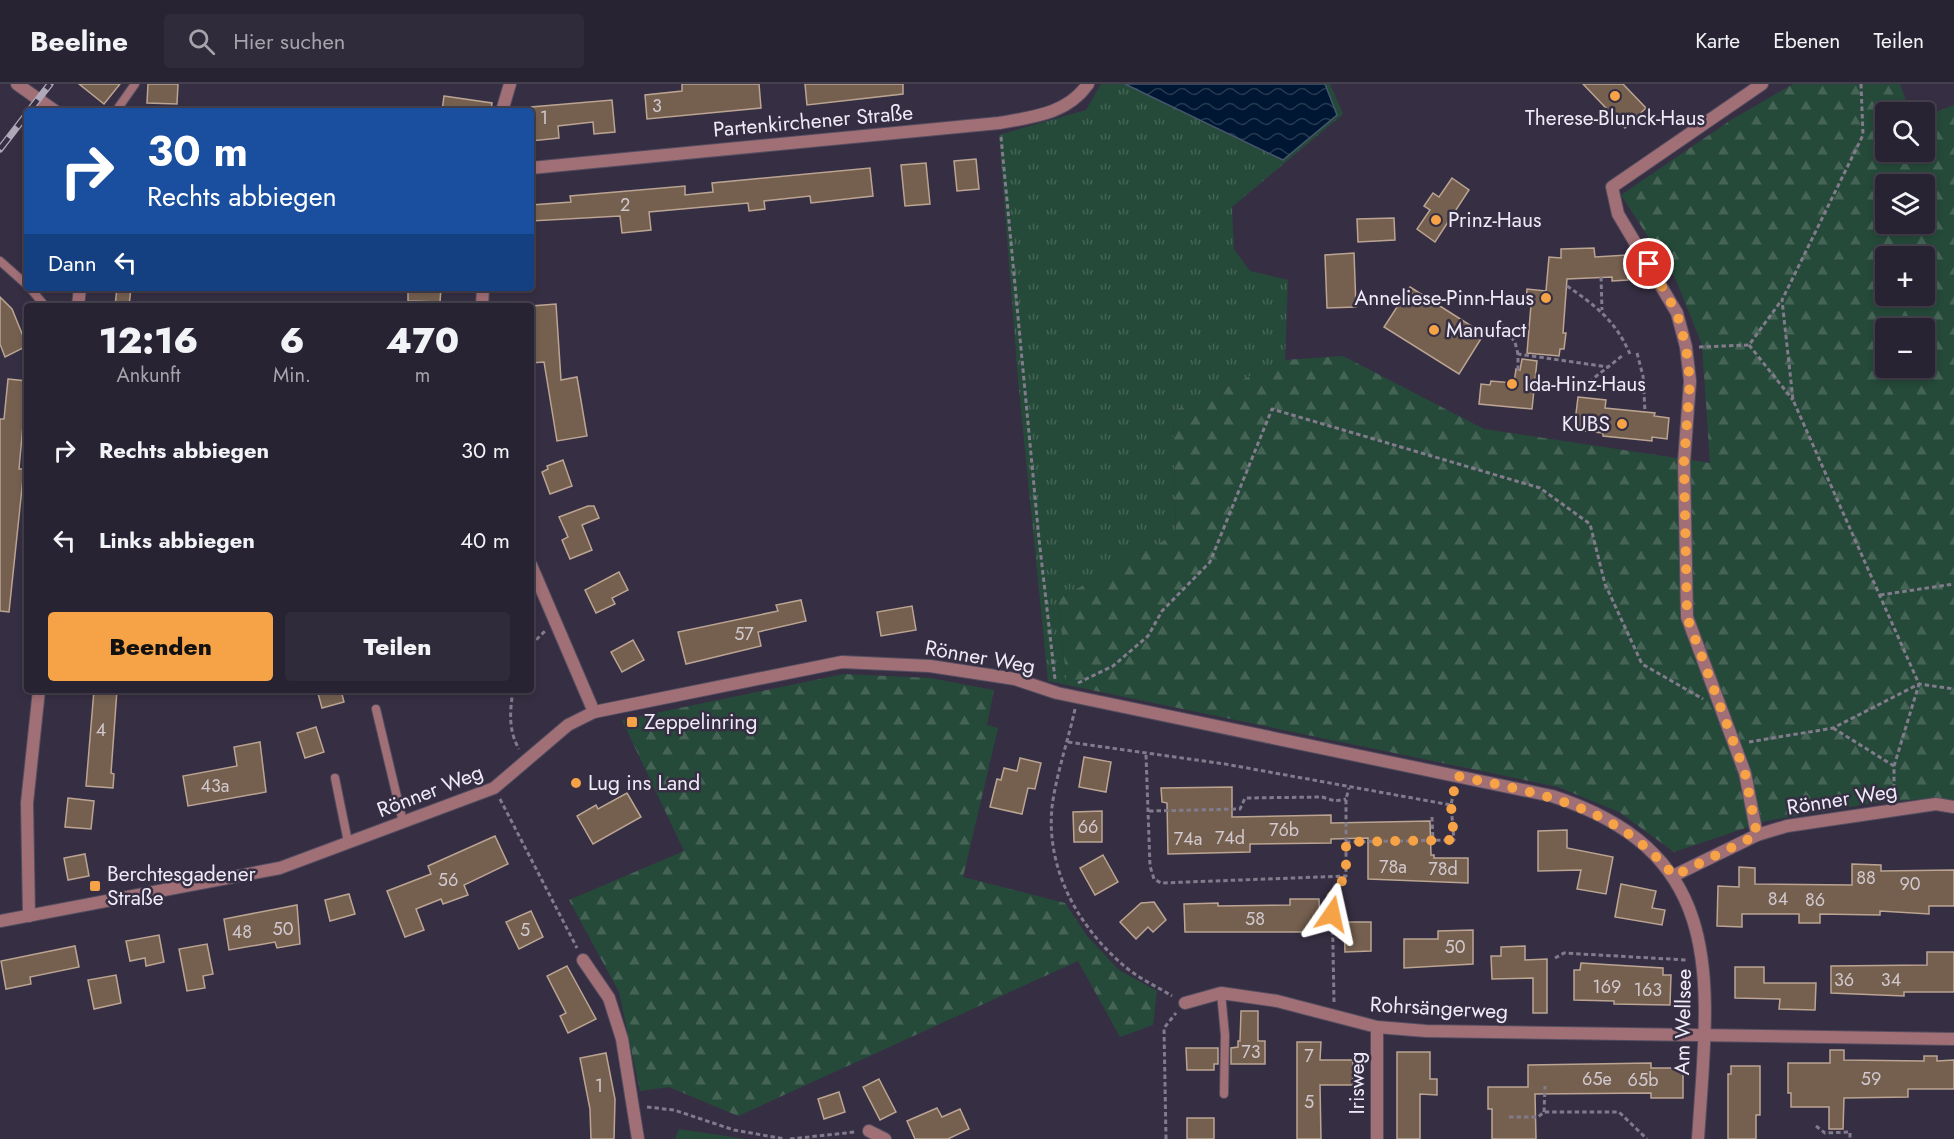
<!DOCTYPE html>
<html lang="de">
<meta charset="utf-8">
<style>
:root{--surface:#282332;--page:#302b3a;--text:#f1f3f6;--muted:#a5a4ac;--line:#44404d;--accent:#f6a246}
body{margin:0;font-family:Jost,sans-serif;background:var(--page);color:var(--text);height:100vh;display:flex;flex-direction:column;font-size:22px;white-space:nowrap}
*{box-sizing:border-box;margin:0}
p{font-size:20px;color:var(--muted)}
.icon{flex:none;width:33px;height:33px;fill:none;stroke:currentColor;stroke-width:2;stroke-linecap:round;stroke-linejoin:round}
.map{position:relative;flex:1;overflow:hidden}
.side{position:absolute;left:24px;top:219px;width:510px;height:390px;display:flex;flex-direction:column;background:var(--surface);border-radius:6px;box-shadow:0 3px 9px #0003,0 0 0 2px var(--line)}
.side>*{flex:none}
.hud{position:absolute;left:24px;top:24px;width:510px;height:183px;border-radius:6px;box-shadow:0 3px 9px #0003,0 0 0 2px var(--line);background:#1a4fa0;color:#fff;overflow:hidden}
.controls{position:absolute;left:1875px;top:18px;display:grid;gap:12px}
.controls a{display:grid;place-items:center;width:60px;height:60px;border-radius:6px;background:var(--surface);box-shadow:0 3px 9px #0003,0 0 0 2px var(--line);font-size:30px}
.pin{position:absolute;display:grid;place-items:center;width:51px;height:51px;color:#fff;margin:-26px;border:3px solid #fff;border-radius:50%;box-shadow:0 2px 6px #0007}
.me{position:absolute;width:66px;margin:-33px;rotate:11deg;stroke-linejoin:round;filter:drop-shadow(0 0 4px #0008)}
.turn{display:flex;align-items:center;gap:21px;height:126px;padding:0 24px;font-size:27px}
.turn .icon{width:78px;height:78px;stroke-width:2.5}
.turn b{display:block;font-size:42px;line-height:51px}
.then{display:flex;align-items:center;height:57px;padding:0 24px;background:#0003;gap:12px;font-size:22px}
.eta{display:flex;justify-content:space-evenly;align-items:center;height:102px;text-align:center}
.eta b{font-size:36px;font-weight:800;line-height:42px}
.action{display:flex;gap:12px;margin-top:auto;padding:12px 24px}
.action a{flex:1;height:69px;border-radius:6px;background:var(--accent);color:#111;font-size:24px;font-weight:800;line-height:69px;text-align:center}
.action a+a{background:var(--page);color:var(--text)}
ul{padding:0;list-style:none}
li{display:flex;align-items:center;gap:18px;height:90px;padding:0 24px}
li div{flex:1}
li b{display:block;font-size:22px}
li em{font-style:normal}
header{display:flex;align-items:center;gap:36px;box-sizing:border-box;height:84px;padding:0 30px;background:var(--surface);border-bottom:2px solid var(--line)}
header strong{font-size:28px}
nav{display:flex;gap:33px;margin-inline-start:auto;font-size:21px}
.search{width:420px;height:54px;background:var(--page);display:flex;align-items:center;gap:15px;box-sizing:border-box;padding:0 21px;border-radius:6px;color:var(--muted);font-size:22px}
.map>svg:first-child{display:block}
.grass{fill:url(#grass-tufts)}
.forest{fill:url(#forest-firs);fill-rule:evenodd}
.park{fill:#254a39}
.water{fill:url(#water-waves);stroke:#48566e;stroke-width:1.5}
.building{fill:#756050;stroke:#bba492;stroke-width:1.5}
.lines{fill:none;stroke-linecap:round;stroke-linejoin:round}
.lane-casing{stroke:#544d60;stroke-width:10}
.street-casing{stroke:#544d60;stroke-width:14}
.path{stroke:#817b8c;stroke-width:3;stroke-dasharray:4.5 3;stroke-linecap:butt}
.lane{stroke:#a16f76;stroke-width:8}
.street{stroke:#a16f76;stroke-width:12}
.rail-casing{stroke:#aea8b8;stroke-width:7}
.rail{stroke:#362f43;stroke-width:4.5;stroke-dasharray:14;stroke-linecap:butt}
.route{stroke:#f6a246;stroke-width:10;stroke-dasharray:0 18}
.poi-dot{fill:#f6a246;stroke:#362f43;stroke-width:2}
.labels{text-anchor:middle;dominant-baseline:central;stroke-width:5;stroke-linejoin:round;paint-order:stroke}
.number-label{font-size:18px;fill:#d0c8cd}
.poi-label{font-size:21px;fill:#efeaf7;stroke:#362f43;text-anchor:start}
.street-label{font-size:21px;fill:#efeaf7;stroke:#362f43}
</style>
<header>
<strong>Beeline</strong>
<div class="search"><svg class="icon" aria-label="search" viewBox="0 0 24 24"><circle cx="10" cy="10" r="6"/><path d="M15 15l6 6"/></svg>Hier suchen</div>
<nav><a>Karte</a><a>Ebenen</a><a>Teilen</a></nav>
</header>
<div class="map">
<svg width="1954" height="1055" viewBox="0 0 1954 1055">
<defs>
<pattern id="grass-tufts" width="24" height="20" patternUnits="userSpaceOnUse" patternTransform="scale(1.5)"><rect width="24" height="20" fill="#254a39"/><path d="M3 7l-1-3M5 7V3M7 7l1-3M15 17l-1-3M17 17v-4M19 17l1-3" fill="none" stroke="#456456"/></pattern>
<pattern id="forest-firs" width="22" height="20" patternUnits="userSpaceOnUse" patternTransform="scale(1.5)"><rect width="22" height="20" fill="#254a39"/><path d="M5 1l3.5 6h-7zM16 11l3.5 6h-7z" fill="#456456"/></pattern>
<pattern id="water-waves" width="16" height="10" patternUnits="userSpaceOnUse" patternTransform="scale(1.5)"><rect width="16" height="10" fill="#001733"/><path d="M0 5q4-4 8 0t8 0" fill="none" stroke="#263951"/></pattern>
</defs>
<rect width="100%" height="100%" fill="#362f43"/>
<!-- grass -->
<polygon class="grass" points="1101,0 1125,0 1219,43 1337,31 1325,0 1330,0 1343,30 1232,123 1234,165 1250,187 1288,196 1285,276 1173,327 1176,450 1058,515 1067,601 1048,597 1018,295 999,51 1086,26"/>
<!-- forest -->
<g class="forest">
<path d="M1793 0H1900L1910 28H1886V68H1924L1925 32 1954 21V716L1935 714 1874 719 1766 737 1674 768 1619 728 1558 703 1067 601 1058 515 1176 450 1173 327 1285 276 1343 272 1484 345 1710 379 1702 261 1676 196 1621 111 1731 36ZM1886 100H1924V140H1886ZM1886 172H1924V212H1886ZM1886 244H1924V284H1886Z"/>
<polygon points="844,590 930,594 994,606 987,641 998,644 963,793 1065,819 1087,852 1119,886 1157,907 1153,941 1120,953 1078,877 738,1032 669,1003 640,1007 619,908 569,816 684,767 622,636"/>
</g>
<!-- park -->
<polygon class="park" points="679,1045 746,1055 675,1055"/>
<!-- water -->
<polygon class="water" points="1125,0 1325,0 1337,31 1283,76"/>
<!-- building -->
<g class="building">
<polygon points="79,0 120,0 104,20"/>
<polygon points="148,0 178,0 177,20 147,19"/>
<polygon points="682,0 759,0 761,24 647,35 645,11 682,7"/>
<polygon points="805,0 903,0 903,10 807,21"/>
<polygon points="1583,0 1623,0 1646,24 1625,44"/>
<polygon points="444,12 492,19 491,27 442,27"/>
<polygon points="612,16 615,48 594,50 593,38 558,42 559,54 531,57 531,23"/>
<polygon points="976,75 979,105 957,107 954,77"/>
<polygon points="926,79 930,120 905,122 901,81"/>
<polygon points="870,84 873,112 811,119 810,112 764,117 765,125 749,127 748,119 649,128 651,146 622,149 620,132 531,137 531,121 571,118 570,112 685,102 685,111 713,108 712,99"/>
<polygon points="1452,94 1469,106 1435,158 1417,145 1430,126 1424,122 1433,109 1439,113"/>
<polygon points="1394,134 1395,156 1358,158 1357,135"/>
<polygon points="1594,164 1595,173 1627,171 1628,196 1612,197 1612,193 1567,195 1563,249 1566,249 1564,265 1560,265 1559,272 1527,269 1531,221 1526,221 1527,205 1546,207 1549,173 1561,174 1561,165"/>
<polygon points="1354,169 1356,223 1327,224 1325,171"/>
<polygon points="1410,203 1484,250 1459,290 1384,243"/>
<polygon points="117,204 131,204 129,222 115,222"/>
<polygon points="408,204 441,204 440,218 408,217"/>
<polygon points="0,213 12,225 27,262 5,273 0,260"/>
<polygon points="556,220 561,296 577,293 587,352 557,357 544,278 531,279 531,222"/>
<polygon points="1522,275 1537,277 1532,325 1479,320 1481,300 1490,301 1491,297 1514,299 1516,285 1520,286"/>
<polygon points="8,295 27,297 19,385 24,385 9,528 0,527 0,335 4,335"/>
<polygon points="1578,313 1606,316 1605,324 1655,329 1654,332 1669,334 1667,355 1652,353 1652,357 1603,352 1603,349 1574,346"/>
<polygon points="563,376 572,402 550,410 542,388 548,385 547,382"/>
<polygon points="588,422 594,422 599,434 582,441 592,466 570,475 562,456 568,453 559,433"/>
<polygon points="619,488 628,506 612,514 615,520 596,529 585,506"/>
<polygon points="801,516 806,537 758,548 761,562 686,580 678,548 778,527 776,521"/>
<polygon points="912,522 916,546 881,552 877,528"/>
<polygon points="633,556 644,576 622,588 611,568"/>
<polygon points="94,606 117,606 111,689 114,690 113,704 86,702"/>
<polygon points="317,606 341,606 344,618 322,624"/>
<polygon points="316,643 324,668 305,674 297,649"/>
<polygon points="260,658 266,708 188,722 183,692 237,682 234,663"/>
<polygon points="1084,673 1111,678 1106,708 1079,703"/>
<polygon points="1020,674 1041,679 1035,705 1028,704 1022,730 990,723 997,695 1001,696 1004,684 1017,687"/>
<polygon points="1232,703 1232,733 1331,731 1331,739 1430,737 1431,771 1434,771 1434,774 1468,774 1468,799 1368,795 1368,754 1331,755 1331,759 1250,760 1250,768 1168,770 1167,719 1162,718 1161,704"/>
<polygon points="627,709 641,733 593,760 577,732 596,721 598,725"/>
<polygon points="68,714 94,717 91,745 65,743"/>
<polygon points="1102,727 1102,758 1074,758 1073,728"/>
<polygon points="1567,746 1567,764 1613,773 1606,810 1577,805 1581,786 1538,787 1538,747"/>
<polygon points="495,752 508,780 464,801 468,811 443,820 441,815 416,825 424,846 405,853 387,807 431,790 428,782"/>
<polygon points="85,770 89,792 68,796 64,774"/>
<polygon points="1103,771 1118,798 1095,811 1080,784"/>
<polygon points="1852,780 1881,781 1881,787 1954,786 1954,822 1929,822 1929,830 1880,827 1880,831 1820,830 1820,839 1799,839 1799,830 1742,830 1742,843 1717,842 1718,802 1739,803 1739,783 1755,784 1755,800 1852,801"/>
<polygon points="1621,800 1656,807 1652,824 1665,826 1662,841 1615,833"/>
<polygon points="349,810 355,830 330,837 325,816"/>
<polygon points="1290,815 1319,815 1320,848 1185,848 1184,820 1218,819 1218,822 1290,821"/>
<polygon points="1154,818 1166,836 1153,848 1148,843 1136,855 1120,838 1141,819"/>
<polygon points="297,821 300,860 277,864 275,858 229,866 224,835"/>
<polygon points="531,827 543,853 519,865 506,838"/>
<polygon points="1344,838 1371,838 1371,867 1345,868"/>
<polygon points="1473,846 1473,880 1404,884 1404,855 1438,855 1438,847"/>
<polygon points="159,851 164,878 146,882 145,874 130,877 126,857"/>
<polygon points="207,860 213,890 203,892 205,904 187,907 179,865"/>
<polygon points="75,862 79,883 30,893 31,900 6,905 1,877"/>
<polygon points="1525,862 1525,876 1547,875 1547,929 1533,929 1533,894 1492,895 1491,872 1501,872 1501,863"/>
<polygon points="1927,868 1954,868 1954,908 1904,908 1904,912 1831,909 1831,882 1927,881"/>
<polygon points="1581,879 1663,884 1663,891 1671,891 1670,921 1614,920 1614,917 1574,916 1574,886 1580,886"/>
<polygon points="567,882 596,935 568,949 560,932 566,929 547,892"/>
<polygon points="1735,883 1764,883 1764,899 1816,899 1815,926 1779,925 1780,915 1735,914"/>
<polygon points="116,891 121,919 94,925 88,896"/>
<polygon points="1241,927 1258,927 1258,957 1265,957 1265,980 1231,980 1231,964 1238,963 1238,957 1240,957"/>
<polygon points="1297,958 1321,958 1320,976 1353,976 1353,1001 1320,1001 1321,1055 1297,1055"/>
<polygon points="1186,964 1218,964 1218,980 1214,980 1214,986 1187,986"/>
<polygon points="1830,966 1844,966 1844,976 1924,977 1924,972 1937,972 1937,977 1954,976 1954,1005 1908,1005 1908,1013 1844,1014 1843,1045 1829,1045 1829,1023 1791,1023 1791,1009 1788,1009 1788,979 1830,979"/>
<polygon points="1397,968 1430,968 1430,995 1437,995 1437,1011 1420,1010 1420,1055 1397,1055"/>
<polygon points="606,969 615,1015 614,1055 591,1055 590,1025 580,974"/>
<polygon points="1651,979 1651,984 1683,984 1683,1014 1651,1014 1651,1009 1535,1010 1536,1055 1492,1055 1492,1025 1488,1025 1488,1003 1528,1003 1528,981"/>
<polygon points="1731,982 1760,982 1760,1031 1756,1031 1756,1055 1728,1055 1728,990 1731,990"/>
<polygon points="879,995 896,1028 880,1036 863,1003"/>
<polygon points="839,1008 845,1028 824,1035 818,1015"/>
<polygon points="937,1024 942,1033 960,1025 969,1045 948,1055 915,1055 907,1037"/>
<rect x="1187" y="1034" width="27" height="21"/>
</g>
<g class="lines">
<defs>
<g id="lane">
<polyline points="116,27 135,0"/>
<polyline points="0,177 27,201"/>
<polyline points="30,204 45,222"/>
<polyline points="376,625 403,738"/>
<polyline points="335,694 348,758"/>
<polyline points="1221,909 1225,951 1224,1010"/>
</g>
<g id="street">
<polyline points="17,0 55,27"/>
<polyline points="502,27 510,0"/>
<path d="M531 84 999 39C1033 33 1067 30 1088 0"/>
<polyline points="78,222 80,204"/>
<polyline points="482,222 483,204"/>
<polyline points="531,481 594,628"/>
<polyline points="1757,751 1745,689 1687,533 1684,378 1690,297 1686,263 1677,229 1618,130 1612,103 1762,0"/>
<polyline points="1673,792 1757,751 1787,742 1936,720 1954,723"/>
<polyline points="29,832 27,719 39,606"/>
<path d="M0 837 280 784 494 704 568 641 594 628 842 578 930 582 1015 595 1057 609 1552 712C1732 770 1708 900 1698 1055"/>
<polyline points="583,876 609,914 622,955 638,1055"/>
<polyline points="1185,919 1221,909 1277,917 1377,943 1426,947 1954,955"/>
<polyline points="869,1047 885,1055"/>
<polyline points="1377,1055 1377,943"/>
</g>
</defs>
<!-- lane casing -->
<use href="#lane" class="lane-casing"/>
<!-- street casing -->
<use href="#street" class="street-casing"/>
<!-- path -->
<g class="path">
<polyline points="1861,0 1863,51 1782,216 1793,316 1919,600 1894,682 1894,713"/>
<polyline points="1001,53 1039,455 1055,595"/>
<polyline points="1601,193 1602,226"/>
<path d="M1567 202C1596 222 1615 236 1630 270"/>
<polyline points="1497,235 1515,258 1518,270"/>
<polyline points="1749,261 1793,316"/>
<polyline points="1699,263 1749,261 1781,217"/>
<polyline points="1637,269 1643,292 1645,328"/>
<polyline points="1518,286 1518,270 1608,283 1622,272"/>
<polyline points="1577,307 1608,283"/>
<polyline points="1880,511 1954,500"/>
<polyline points="531,561 545,547"/>
<polyline points="1078,599 1113,582 1148,552 1162,527 1210,478 1272,325 1540,404 1590,440 1605,500 1642,580 1703,615"/>
<path d="M513 606C510 627 508 646 519 665"/>
<path d="M1075 625C1068 657 1056 691 1052 723 1046 784 1077 841 1122 880 1136 893 1156 902 1172 912"/>
<polyline points="1833,644 1894,682"/>
<polyline points="1068,658 1225,680 1451,721 1454,706"/>
<polyline points="1749,658 1833,644 1919,600 1954,605"/>
<polyline points="1146,671 1150,782 1154,795 1161,799 1346,792"/>
<polyline points="500,715 577,864"/>
<polyline points="1149,727 1240,725 1245,714 1322,713 1335,717 1346,715"/>
<polyline points="1432,733 1433,757"/>
<polyline points="1346,758 1454,756 1451,721"/>
<polyline points="1555,874 1564,869 1686,876"/>
<polyline points="1334,918 1332,810 1346,792 1346,715 1349,704"/>
<polyline points="647,1023 674,1026 734,1046 785,1055"/>
<polyline points="1544,1028 1545,1002"/>
<polyline points="1509,1033 1538,1033 1544,1028 1619,1028 1647,1055"/>
<polyline points="1816,1042 1825,1049 1850,1048 1850,1055"/>
<polyline points="790,1055 855,1048"/>
<polyline points="1166,1055 1164,944 1176,929"/>
</g>
<!-- lane -->
<use href="#lane" class="lane"/>
<!-- street -->
<use href="#street" class="street"/>
<defs>
<g id="rail">
<polyline points="29,27 50,0"/>
<polyline points="0,65 27,30"/>
</g>
</defs>
<!-- rail casing -->
<use href="#rail" class="rail-casing"/>
<!-- rail -->
<use href="#rail" class="rail"/>
</g>
<g class="lines">
<!-- route -->
<path class="route" d="M1332 830V810L1346 792V758L1454 756 1451 721 1457 692C1543 710 1614 721 1674 792L1757 751 1745 689 1687 533 1684 378 1690 297 1686 263 1677 229 1649 180"/>
</g>
<!-- markers -->
<g class="poi-dot">
<circle cx="1615" cy="12" r="6"/>
<circle cx="1436" cy="136" r="6"/>
<circle cx="1546" cy="214" r="6"/>
<circle cx="1434" cy="246" r="6"/>
<circle cx="1512" cy="300" r="6"/>
<circle cx="1622" cy="340" r="6"/>
<rect x="626" y="632" width="12" height="12" rx="3"/>
<circle cx="576" cy="699" r="6"/>
<rect x="89" y="796" width="12" height="12" rx="3"/>
</g>
<g class="labels">
<!-- number labels -->
<g class="number-label">
<text x="657" y="22">3</text>
<text x="544" y="34">1</text>
<text x="625" y="121">2</text>
<text x="744" y="550">57</text>
<text x="101" y="646">4</text>
<text x="215" y="702">43a</text>
<text x="1088" y="743">66</text>
<text x="1284" y="746">76b</text>
<text x="1230" y="754">74d</text>
<text x="1188" y="755">74a</text>
<text x="1393" y="783">78a</text>
<text x="1443" y="785">78d</text>
<text x="1866" y="794">88</text>
<text x="448" y="796">56</text>
<text x="1910" y="800">90</text>
<text x="1778" y="815">84</text>
<text x="1815" y="816">86</text>
<text x="1255" y="835">58</text>
<text x="283" y="845">50</text>
<text x="525" y="846">5</text>
<text x="242" y="848">48</text>
<text x="1455" y="863">50</text>
<text x="1844" y="896">36</text>
<text x="1891" y="896">34</text>
<text x="1607" y="903">169</text>
<text x="1648" y="906">163</text>
<text x="1251" y="968">73</text>
<text x="1309" y="972">7</text>
<text x="1597" y="995">65e</text>
<text x="1871" y="995">59</text>
<text x="1643" y="996">65b</text>
<text x="599" y="1002">1</text>
<text x="1309" y="1018">5</text>
</g>
<!-- poi labels -->
<g class="poi-label">
<text x="1615" y="34" text-anchor="middle">Therese-Blunck-Haus</text>
<text x="1448" y="136">Prinz-Haus</text>
<text x="1534" y="214" text-anchor="end">Anneliese-Pinn-Haus</text>
<text x="1446" y="246">Manufact</text>
<text x="1524" y="300">Ida-Hinz-Haus</text>
<text x="1610" y="340" text-anchor="end">KUBS</text>
<text x="644" y="638">Zeppelinring</text>
<text x="588" y="699">Lug ins Land</text>
<text x="107" y="790">Berchtesgadener<tspan x="107" dy="24">Straße</tspan></text>
</g>
<!-- street labels -->
<g class="street-label">
<text transform="translate(813 37) rotate(-5)">Partenkirchener Straße</text>
<text transform="translate(980 573) rotate(10)">Rönner Weg</text>
<text transform="translate(430 707) rotate(-21)">Rönner Weg</text>
<text transform="translate(1842 715) rotate(-9)">Rönner Weg</text>
<text transform="translate(1439 924) rotate(3)">Rohrsängerweg</text>
<text transform="translate(1683 938) rotate(-89)">Am Wellsee</text>
<text transform="translate(1357 999) rotate(-90)">Irisweg</text>
</g>
</g>
</svg>
<div class="controls">
<a><svg class="icon" aria-label="search" viewBox="0 0 24 24"><circle cx="10" cy="10" r="6"/><path d="M15 15l6 6"/></svg></a>
<a><svg class="icon" aria-label="layers" viewBox="0 0 24 24"><path d="M12 4l9 5-9 5-9-5zM3 14l9 5 9-5"/></svg></a>
<a>+</a>
<a>−</a>
</div>
<div class="pin" style="left:1649px;top:180px;background:#d93025"><svg class="icon" aria-label="arrive" viewBox="0 0 24 24"><path d="M6 21V4h12l-3 4 3 4H6"/></svg></div>
<svg class="me" style="left:1332px;top:830px" viewBox="-20 -20 40 40"><path d="M0-17L14 15 0 8-14 15z" fill="#f6a246" stroke="#fff" stroke-width="4"/></svg>
<div class="hud">
<div class="turn"><svg class="icon" aria-label="right" viewBox="0 0 24 24"><path d="M7 20v-9h11M14 6l5 5-5 5"/></svg><div><b>30 m</b>Rechts abbiegen</div></div>
<div class="then">Dann<svg class="icon" aria-label="left" viewBox="0 0 24 24"><path d="M17 20v-9H6M10 6l-5 5 5 5"/></svg></div>
</div>
<section class="side">
<div class="eta">
<div><b>12:16</b><p>Ankunft</p></div>
<div><b>6</b><p>Min.</p></div>
<div><b>470</b><p>m</p></div>
</div>
<ul>
<li><svg class="icon" aria-label="right" viewBox="0 0 24 24"><path d="M7 20v-9h11M14 6l5 5-5 5"/></svg><div><b>Rechts abbiegen</b></div><em>30 m</em></li>
<li><svg class="icon" aria-label="left" viewBox="0 0 24 24"><path d="M17 20v-9H6M10 6l-5 5 5 5"/></svg><div><b>Links abbiegen</b></div><em>40 m</em></li>
</ul>
<div class="action"><a>Beenden</a><a>Teilen</a></div>
</section>
</div>
